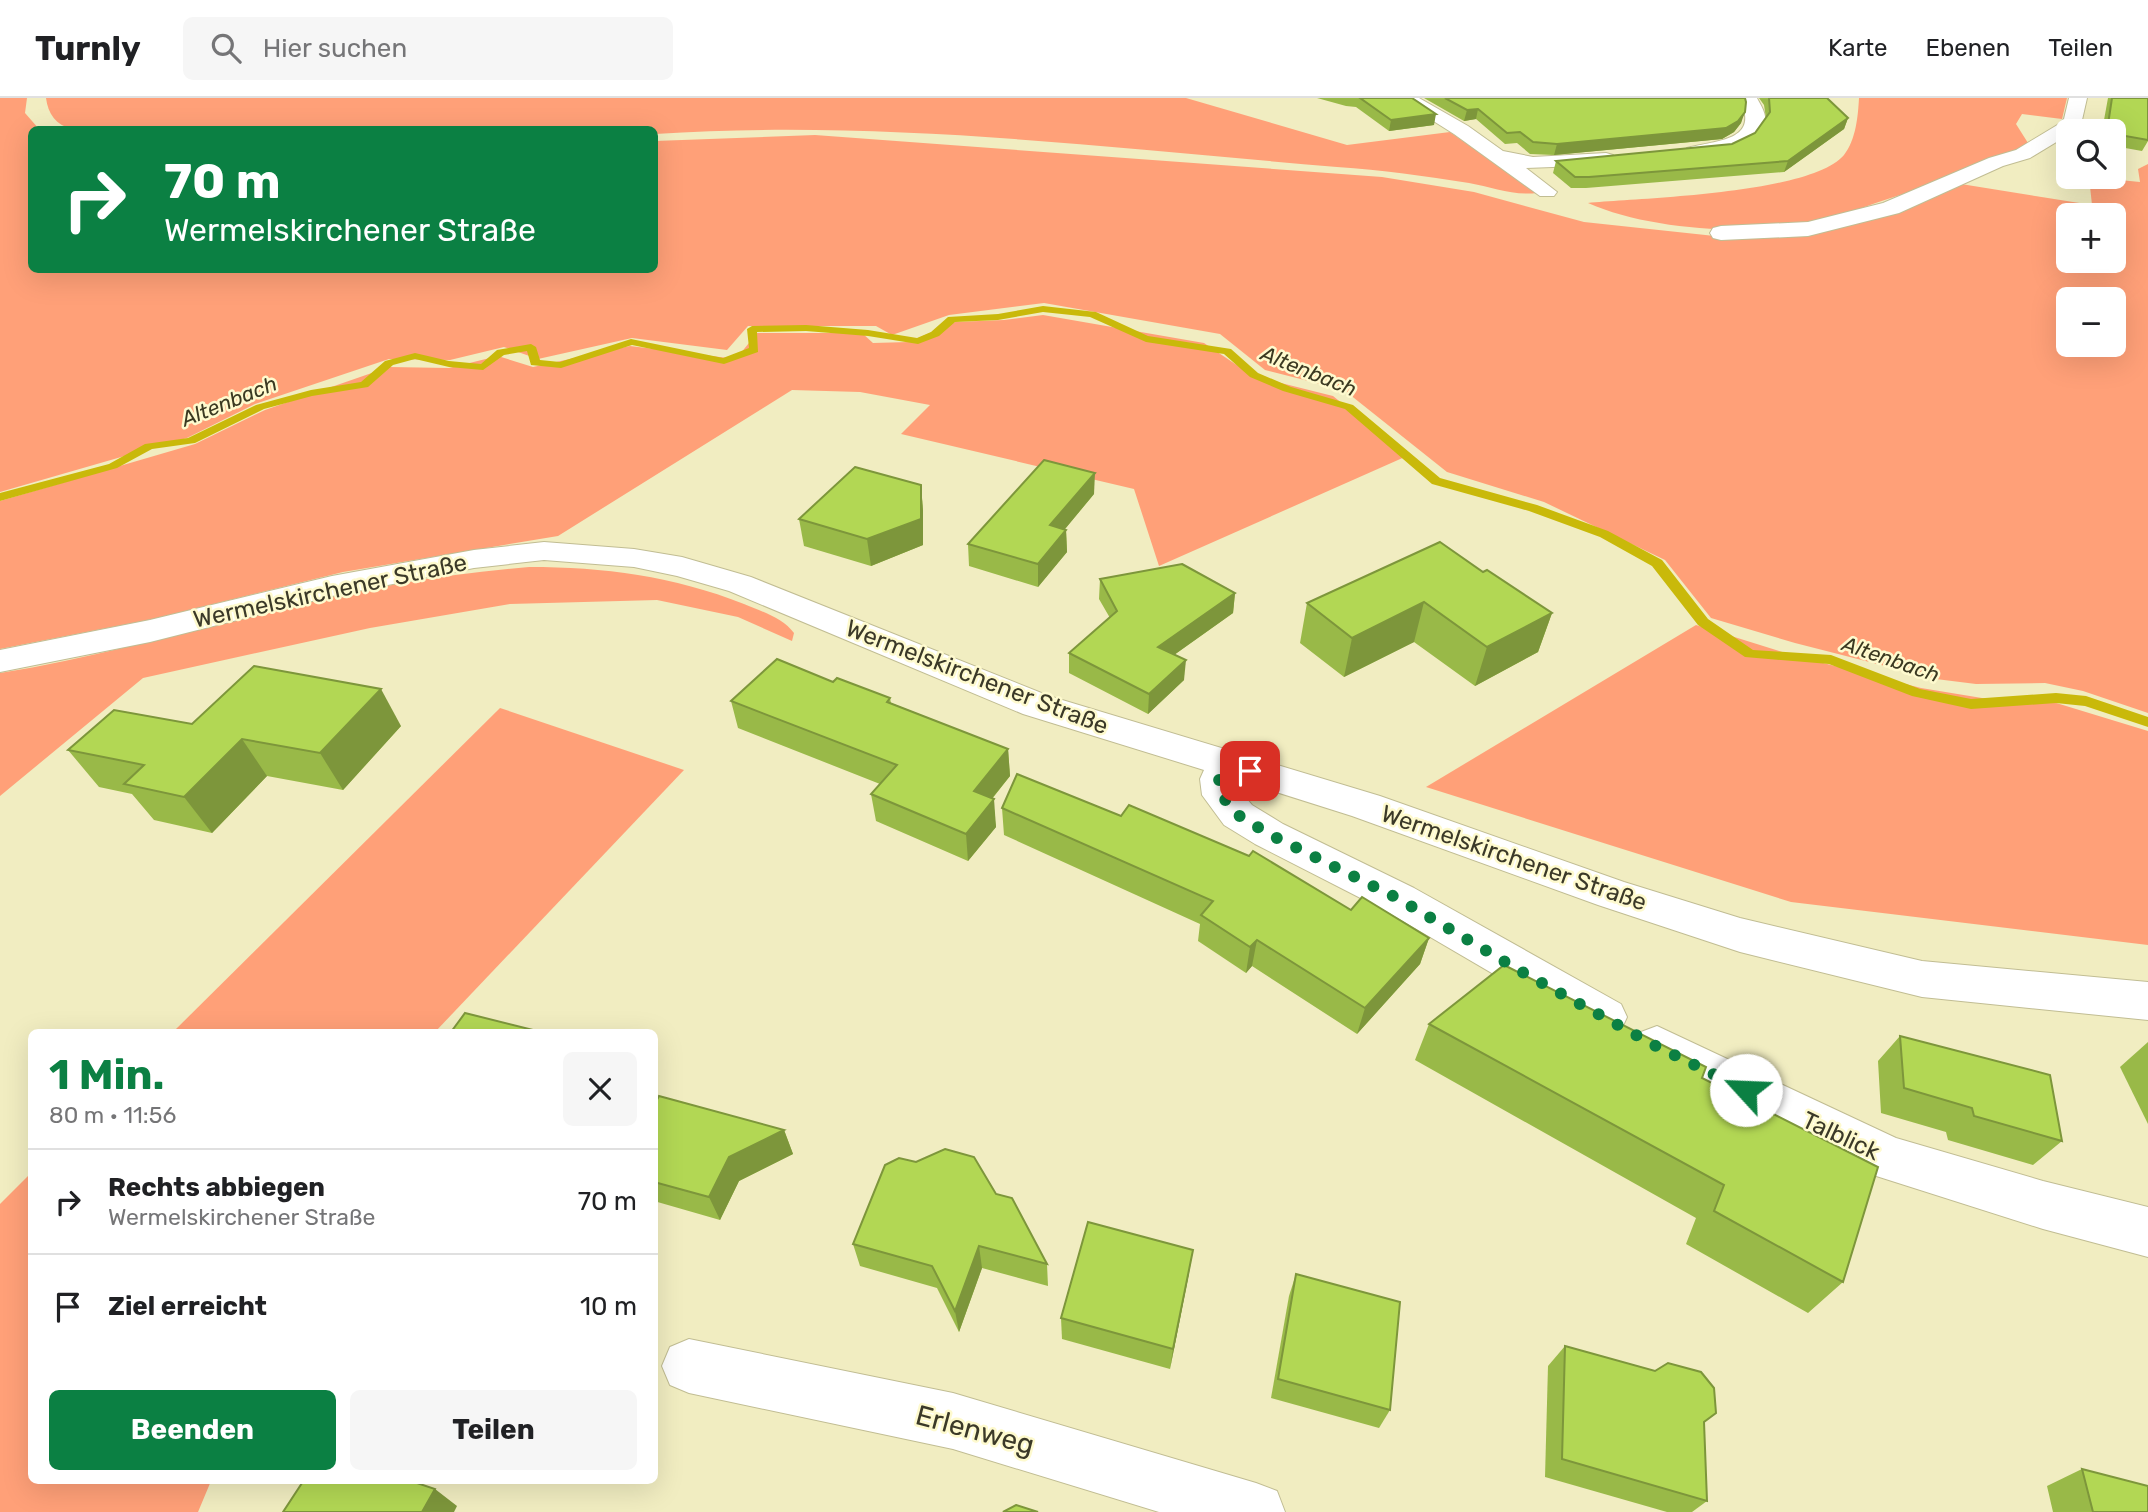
<!DOCTYPE html>
<html lang="de">
<meta charset="utf-8">
<style>
:root{--surface:#fff;--page:#f6f6f6;--text:#202124;--muted:#757577;--line:#e0e0e0;--accent:#0b8043}
body{margin:0;font-family:Rubik,sans-serif;background:var(--page);color:var(--text);height:100vh;display:flex;flex-direction:column;font-size:26px;white-space:nowrap}
*{box-sizing:border-box;margin:0}
p{font-size:23px;color:var(--muted)}
.icon{flex:none;width:38px;height:38px;fill:none;stroke:currentColor;stroke-width:2;stroke-linecap:round;stroke-linejoin:round}
.map{position:relative;flex:1;overflow:hidden}
.panel{position:absolute;left:28px;top:931px;width:630px;height:455px;display:flex;flex-direction:column;background:var(--surface);border-radius:10px;box-shadow:0 7px 28px #0002}
.panel>*{flex:none}
.banner{position:absolute;left:28px;top:28px;width:630px;height:147px;border-radius:10px;box-shadow:0 7px 28px #0002;background:#0b8043;color:#fff;overflow:hidden}
.tools{position:absolute;left:2056px;top:21px;display:grid;gap:14px}
.tools a{display:grid;place-items:center;width:70px;height:70px;border-radius:10px;background:var(--surface);box-shadow:0 7px 28px #0002;font-size:35px}
.pin{position:absolute;display:grid;place-items:center;width:60px;height:60px;color:#fff;margin:-30px;border-radius:14px;box-shadow:0 4px 10px #0006}
.me{position:absolute;width:77px;margin:-38px;rotate:295deg;stroke-linejoin:round;filter:drop-shadow(0 0 5px #0008)}
.turn{display:flex;align-items:center;gap:24px;height:147px;padding:0 21px;font-size:32px}
.turn .icon{width:91px;height:91px;stroke-width:2.5}
.turn b{display:block;font-size:49px;line-height:60px}
.round{display:grid;place-items:center;flex:none;width:74px;height:74px;border-radius:10px;background:var(--page)}
.headline{display:flex;align-items:center;justify-content:space-between;height:119px;padding:0 21px}
h1{font-size:42px;font-weight:700;line-height:52px;color:var(--accent)}
.action{display:flex;gap:14px;margin-top:auto;padding:14px 21px}
.action a{flex:1;height:80px;border-radius:10px;background:var(--accent);color:#fff;font-size:28px;font-weight:700;line-height:80px;text-align:center}
.action a+a{background:var(--page);color:var(--text)}
ul{padding:0;list-style:none}
li{display:flex;align-items:center;gap:21px;height:105px;padding:0 21px;border-top:2px solid var(--line)}
li div{flex:1}
li b{display:block;font-size:26px}
li em{font-style:normal}
header{display:flex;align-items:center;gap:42px;box-sizing:border-box;height:98px;padding:0 35px;background:var(--surface);border-bottom:2px solid var(--line)}
header strong{font-size:33px}
nav{display:flex;gap:38px;margin-inline-start:auto;font-size:24px}
.search{width:490px;height:63px;background:var(--page);display:flex;align-items:center;gap:18px;box-sizing:border-box;padding:0 24px;border-radius:10px;color:var(--muted);font-size:26px}
.map>svg:first-child{display:block}
.green{fill:#ffa078;fill-rule:evenodd}
.lines{fill:none;stroke-linecap:round;stroke-linejoin:round}
.stream{fill:#c9b90a;fill-rule:evenodd}
.minor-casing{stroke:#c1bd93;stroke-width:2}
.minor{fill:#fff;fill-rule:evenodd}
.wall{fill:#99b948}
.shaded-wall{fill:#7d963b}
.building{fill:#b2d754;stroke:#7d963b;stroke-width:2}
.route{stroke:#0b8043;stroke-width:12;stroke-dasharray:0 21.6}
.labels{text-anchor:middle;dominant-baseline:central;stroke-width:5;stroke-linejoin:round;paint-order:stroke}
.far-water-label{font-size:21px;font-style:italic;fill:#3b3921;stroke:#feface}
.street-label{font-size:24px;fill:#3b3928;stroke:#feface}
.near-street-label{font-size:28px;fill:#3b3928;stroke:#feface}
</style>
<header>
<strong>Turnly</strong>
<div class="search"><svg class="icon" aria-label="search" viewBox="0 0 24 24"><circle cx="10" cy="10" r="6"/><path d="M15 15l6 6"/></svg>Hier suchen</div>
<nav><a>Karte</a><a>Ebenen</a><a>Teilen</a></nav>
</header>
<div class="map">
<svg width="2148" height="1414" viewBox="0 0 2148 1414">
<rect width="100%" height="100%" fill="#f1edc1"/>
<!-- green -->
<g class="green">
<path d="M0 0H27L25 15 39 31 32 32V172H654L655 43 815 37 1382 79 1474 94 1584 124 1724 139 1813 135 1961 86 2092 107 2089 79 2140 84 2138 71 2148 66V615L2083 593 2045 585 1976 586 1936 581 1795 545 1711 520 1665 462 1544 404 1447 374 1344 292 1265 272 1220 236 1044 205 949 217 892 237 876 228H748L727 252 632 240 538 261 504 249 450 262 389 261 255 306 187 340 0 394ZM2068 117H2114V163H2068ZM2068 201H2114V247H2068Z"/>
<path d="M46 0H1186L1347 47 1450 34 1537 95C1513 98 1492 89 1469 85 1425 78 1382 72 1337 69 1110 50 882 21 655 36L654 32 72 31C56 27 48 16 46 0Z"/>
<path d="M1859 0H2067L2062 21 2022 16 2016 26 2028 45C1988 68 1944 84 1900 97 1867 107 1837 121 1803 127 1741 137 1646 131 1588 105 1642 100 1811 96 1844 57 1856 42 1858 18 1859 0Z"/>
<polygon points="1043,217 1204,245 1253,278 1333,298 1407,358 1159,468 1134,391 901,336 930,307 860,294 792,292 558,438 343,474 153,521 0,551 0,403 195,346 265,312 389,269 449,270 498,258 533,269 630,248 736,261 757,235 862,235 873,245 909,244 955,224 1004,222"/>
<path d="M529 469C604 469 673 478 744 506 761 513 783 520 794 535L792 543 738 519 657 502 510 506 370 530 143 580 0 698V575C134 553 263 510 397 486 441 478 485 473 529 469Z"/>
<polygon points="1696,527 1792,557 1921,590 1988,601 2053,604 2148,633 2148,847 1791,804 1426,689"/>
<polygon points="500,610 684,672 435,934 173,934"/>
<polygon points="31,1075 32,1382 211,1383 198,1414 0,1414 0,1106"/>
</g>
<g class="lines">
<!-- stream -->
<polygon class="stream" points="1043,208 1096,214 1148,238 1231,251 1258,275 1291,289 1353,307 1440,380 1537,407 1608,433 1662,462 1708,521 1753,552 1831,557 1920,591 1971,601 2056,595 2086,598 2148,619 2148,629 2085,608 2056,605 1971,611 1912,598 1829,566 1745,559 1698,527 1652,468 1600,439 1529,413 1432,386 1345,311 1283,293 1250,279 1224,256 1146,244 1090,219 1043,214 998,222 955,224 939,238 918,246 868,238 806,233 757,234 758,254 724,266 632,247 561,270 531,267 527,253 504,257 483,272 449,269 415,261 393,267 368,289 312,298 264,311 195,345 152,351 117,370 0,403 0,395 109,366 145,346 188,340 256,307 311,292 361,284 385,263 415,255 449,263 481,266 497,252 531,246 536,249 540,262 560,264 631,241 723,260 749,250 747,231 752,228 806,227 868,232 917,240 931,234 948,219 998,216"/>
<defs>
<g id="minor">
<polygon points="1397,0 1419,0 1468,28 1503,53 1533,59 1606,55 1613,57 1616,61 1613,65 1606,67 1526,70 1557,94 1554,98 1540,98 1454,36"/>
<path d="M1739 0H1757C1761 8 1767 16 1765 26 1759 49 1708 63 1687 58L1684 54 1687 50C1717 42 1762 43 1739 0Z"/>
<polygon points="2069,0 2087,0 2082,22 2073,33 2068,33 2068,37 2030,60 2003,68 1899,115 1808,138 1721,142 1713,140 1710,135 1713,130 1721,128 1808,124 1883,105 1989,60 2016,52 2059,26 2064,21"/>
<polygon points="544,444 634,451 682,459 751,479 1049,598 1380,698 1624,784 1740,820 1922,863 2148,884 2148,922 1922,899 1740,854 1598,807 1352,718 1238,682 1240,693 1252,707 1283,726 1414,790 1621,906 1627,919 1621,932 1605,938 1589,932 1384,812 1255,746 1224,727 1202,697 1200,681 1204,672 1023,616 729,493 677,478 634,469 544,462 474,470 332,498 150,544 0,574 0,552 150,522 332,478 474,452"/>
<polygon points="1657,928 1896,1040 2043,1083 2148,1109 2148,1159 2043,1131 1870,1076 1641,962 1634,948 1641,934"/>
<polygon points="689,1241 953,1295 1256,1385 1277,1393 1285,1414 1159,1414 953,1351 689,1295 670,1287 662,1268 670,1249"/>
</g>
</defs>
<!-- minor casing -->
<use href="#minor" class="minor-casing"/>
<!-- minor -->
<use href="#minor" class="minor"/>
</g>
<!-- wall -->
<g class="wall">
<polygon points="1317,0 1412,0 1434,27 1389,33 1356,9 1346,8"/>
<polygon points="1424,0 1745,0 1741,25 1734,34 1722,41 1554,57 1530,56 1517,45 1505,46 1476,21 1464,23"/>
<polygon points="1759,0 1827,0 1848,20 1844,31 1784,74 1586,90 1571,90 1553,75 1556,63 1732,46 1755,35 1766,20 1764,7"/>
<polygon points="2108,0 2148,0 2148,43 2142,53 2114,48 2114,33 2102,33"/>
<polygon points="921,387 923,413 923,447 871,468 804,448 799,421"/>
<polygon points="1094,396 1065,431 1066,432 1067,454 1038,489 969,468 968,446"/>
<polygon points="1483,474 1552,515 1538,554 1475,588 1414,544 1344,579 1300,545 1307,505"/>
<polygon points="1100,481 1235,495 1233,515 1174,557 1184,582 1148,616 1069,575 1069,555 1110,520 1099,501"/>
<polygon points="833,584 890,600 891,605 1008,651 1010,678 992,701 996,729 968,763 876,723 871,696 880,686 738,630 731,603"/>
<polygon points="192,626 401,628 343,692 267,678 212,735 154,722 132,696 99,689 68,652"/>
<polygon points="1002,710 1351,812 1429,840 1420,866 1357,936 1252,868 1246,875 1198,843 1200,826 1004,737"/>
<polygon points="1429,926 1702,980 1843,1184 1808,1215 1686,1146 1696,1120 1415,962"/>
<polygon points="1900,938 2062,1043 2033,1067 1948,1042 1946,1034 1881,1015 1878,963"/>
<polygon points="2148,944 2148,1026 2120,969"/>
<polygon points="654,1007 784,1032 793,1056 739,1083 720,1122 654,1103"/>
<polygon points="996,1096 1047,1166 1048,1188 982,1170 959,1234 937,1190 860,1168 853,1146"/>
<polygon points="1189,1175 1170,1271 1062,1241 1061,1220"/>
<polygon points="1296,1176 1390,1312 1379,1330 1271,1300 1289,1198"/>
<polygon points="1565,1248 1704,1325 1707,1403 1692,1414 1667,1414 1545,1379 1548,1268"/>
<polygon points="2082,1371 2148,1414 2053,1414 2047,1388"/>
</g>
<!-- shaded-wall -->
<g class="shaded-wall">
<polygon points="1478,11 1476,21 1464,23 1467,12"/>
<polygon points="1745,14 1741,25 1734,34 1722,41 1554,57 1557,46"/>
<polygon points="1436,16 1434,27 1389,33 1391,22"/>
<polygon points="1848,20 1844,31 1784,74 1788,63"/>
<polygon points="1095,375 1094,396 1050,449 1050,427"/>
<polygon points="921,387 923,413 923,447 871,468 867,441"/>
<polygon points="1066,432 1067,454 1038,489 1038,466"/>
<polygon points="1235,495 1233,515 1157,569 1158,549"/>
<polygon points="1424,504 1414,544 1344,579 1352,540"/>
<polygon points="1552,515 1538,554 1475,588 1487,549"/>
<polygon points="1186,562 1184,582 1148,616 1149,596"/>
<polygon points="381,591 401,628 343,692 320,655"/>
<polygon points="242,641 267,678 212,735 184,699"/>
<polygon points="1008,651 1010,678 976,720 974,693"/>
<polygon points="994,701 996,729 968,763 966,736"/>
<polygon points="1429,840 1420,866 1357,936 1365,910"/>
<polygon points="1257,842 1252,868 1246,875 1250,849"/>
<polygon points="784,1032 793,1056 739,1083 720,1122 709,1099 729,1059"/>
<polygon points="979,1148 982,1170 959,1234 955,1213"/>
<polygon points="1193,1152 1189,1175 1170,1271 1173,1251"/>
<polygon points="435,1391 457,1408 454,1414 422,1414"/>
</g>
<!-- building -->
<g class="building">
<polygon points="1360,0 1412,0 1436,16 1391,22"/>
<polygon points="1445,0 1745,0 1746,4 1745,14 1738,23 1726,30 1557,46 1533,44 1520,34 1507,35 1478,11 1467,12"/>
<polygon points="1769,0 1827,0 1848,20 1788,63 1589,79 1575,79 1556,63 1732,46 1755,35 1770,14"/>
<polygon points="2112,0 2148,0 2148,42 2114,36 2114,33 2107,33"/>
<polygon points="1044,362 1095,375 1050,427 1066,432 1038,466 968,446"/>
<polygon points="855,369 921,387 921,421 867,441 799,421"/>
<polygon points="1440,444 1483,474 1487,472 1552,515 1487,549 1424,504 1352,540 1307,505"/>
<polygon points="1182,466 1235,495 1158,549 1186,562 1149,596 1069,555 1117,513 1100,481"/>
<polygon points="777,561 833,584 837,580 890,600 887,604 1008,651 974,693 994,701 966,736 871,696 897,667 731,603"/>
<polygon points="254,568 381,591 320,655 242,641 184,699 124,686 144,667 68,652 114,612 192,626"/>
<polygon points="1017,676 1121,718 1129,707 1249,758 1253,753 1351,812 1362,799 1429,840 1365,910 1257,842 1250,849 1201,817 1213,803 1002,710"/>
<polygon points="1504,867 1706,969 1702,980 1878,1069 1843,1184 1714,1113 1724,1087 1429,926"/>
<polygon points="465,915 541,934 451,934"/>
<polygon points="1900,938 2050,977 2062,1043 1974,1018 1972,1010 1904,990"/>
<polygon points="659,998 784,1032 729,1059 709,1099 654,1084 654,1007"/>
<polygon points="945,1051 974,1059 996,1096 1012,1100 1047,1166 979,1148 955,1213 932,1168 853,1146 885,1067 899,1060 916,1064"/>
<polygon points="1088,1124 1193,1152 1173,1251 1061,1220"/>
<polygon points="1296,1176 1400,1204 1390,1312 1278,1281"/>
<polygon points="1565,1248 1655,1273 1668,1265 1701,1274 1714,1290 1716,1315 1704,1324 1707,1403 1562,1361"/>
<polygon points="2082,1371 2148,1388 2148,1414 2093,1414"/>
<polygon points="304,1382 408,1382 435,1391 422,1414 283,1414"/>
<polygon points="1016,1407 1038,1414 1003,1414"/>
</g>
<g class="lines">
<!-- route -->
<polyline class="route" points="1250,673 1225,666 1219,681 1221,697 1238,717 1269,736 1399,801 1524,875 1654,947 1746,992"/>
</g>
<g class="labels">
<!-- far-water labels -->
<g class="far-water-label">
<text transform="translate(1309 273) rotate(22)">Altenbach</text>
<text transform="translate(229 303) rotate(-22)">Altenbach</text>
<text transform="translate(1891 561) rotate(19)">Altenbach</text>
</g>
<!-- street labels -->
<g class="street-label">
<text transform="translate(330 493) rotate(-12)">Wermelskirchener Straße</text>
<text transform="translate(977 579) rotate(21)">Wermelskirchener Straße</text>
<text transform="translate(1514 760) rotate(19)">Wermelskirchener Straße</text>
<text transform="translate(1841 1038) rotate(25)">Talblick</text>
</g>
<!-- near-street labels -->
<g class="near-street-label">
<text transform="translate(975 1332) rotate(15)">Erlenweg</text>
</g>
</g>
</svg>
<div class="tools">
<a><svg class="icon" aria-label="search" viewBox="0 0 24 24"><circle cx="10" cy="10" r="6"/><path d="M15 15l6 6"/></svg></a>
<a>+</a>
<a>−</a>
</div>
<div class="pin" style="left:1250px;top:673px;background:#d93025"><svg class="icon" aria-label="arrive" viewBox="0 0 24 24"><path d="M6 21V4h12l-3 4 3 4H6"/></svg></div>
<svg class="me" style="left:1746px;top:992px" viewBox="-20 -20 40 40"><circle r="19" fill="#fff"/><path d="M0-13L10 11 0 6-10 11z" fill="#0b8043"/></svg>
<div class="banner">
<div class="turn"><svg class="icon" aria-label="right" viewBox="0 0 24 24"><path d="M7 20v-9h11M14 6l5 5-5 5"/></svg><div><b>70 m</b>Wermelskirchener Straße</div></div>
</div>
<section class="panel">
<div class="headline"><div><h1>1 Min.</h1><p>80 m · 11:56</p></div><a class="round"><svg class="icon" aria-label="close" viewBox="0 0 24 24"><path d="M6 6l12 12M18 6L6 18"/></svg></a></div>
<ul>
<li><svg class="icon" aria-label="right" viewBox="0 0 24 24"><path d="M7 20v-9h11M14 6l5 5-5 5"/></svg><div><b>Rechts abbiegen</b><p>Wermelskirchener Straße</p></div><em>70 m</em></li>
<li><svg class="icon" aria-label="arrive" viewBox="0 0 24 24"><path d="M6 21V4h12l-3 4 3 4H6"/></svg><div><b>Ziel erreicht</b></div><em>10 m</em></li>
</ul>
<div class="action"><a>Beenden</a><a>Teilen</a></div>
</section>
</div>
